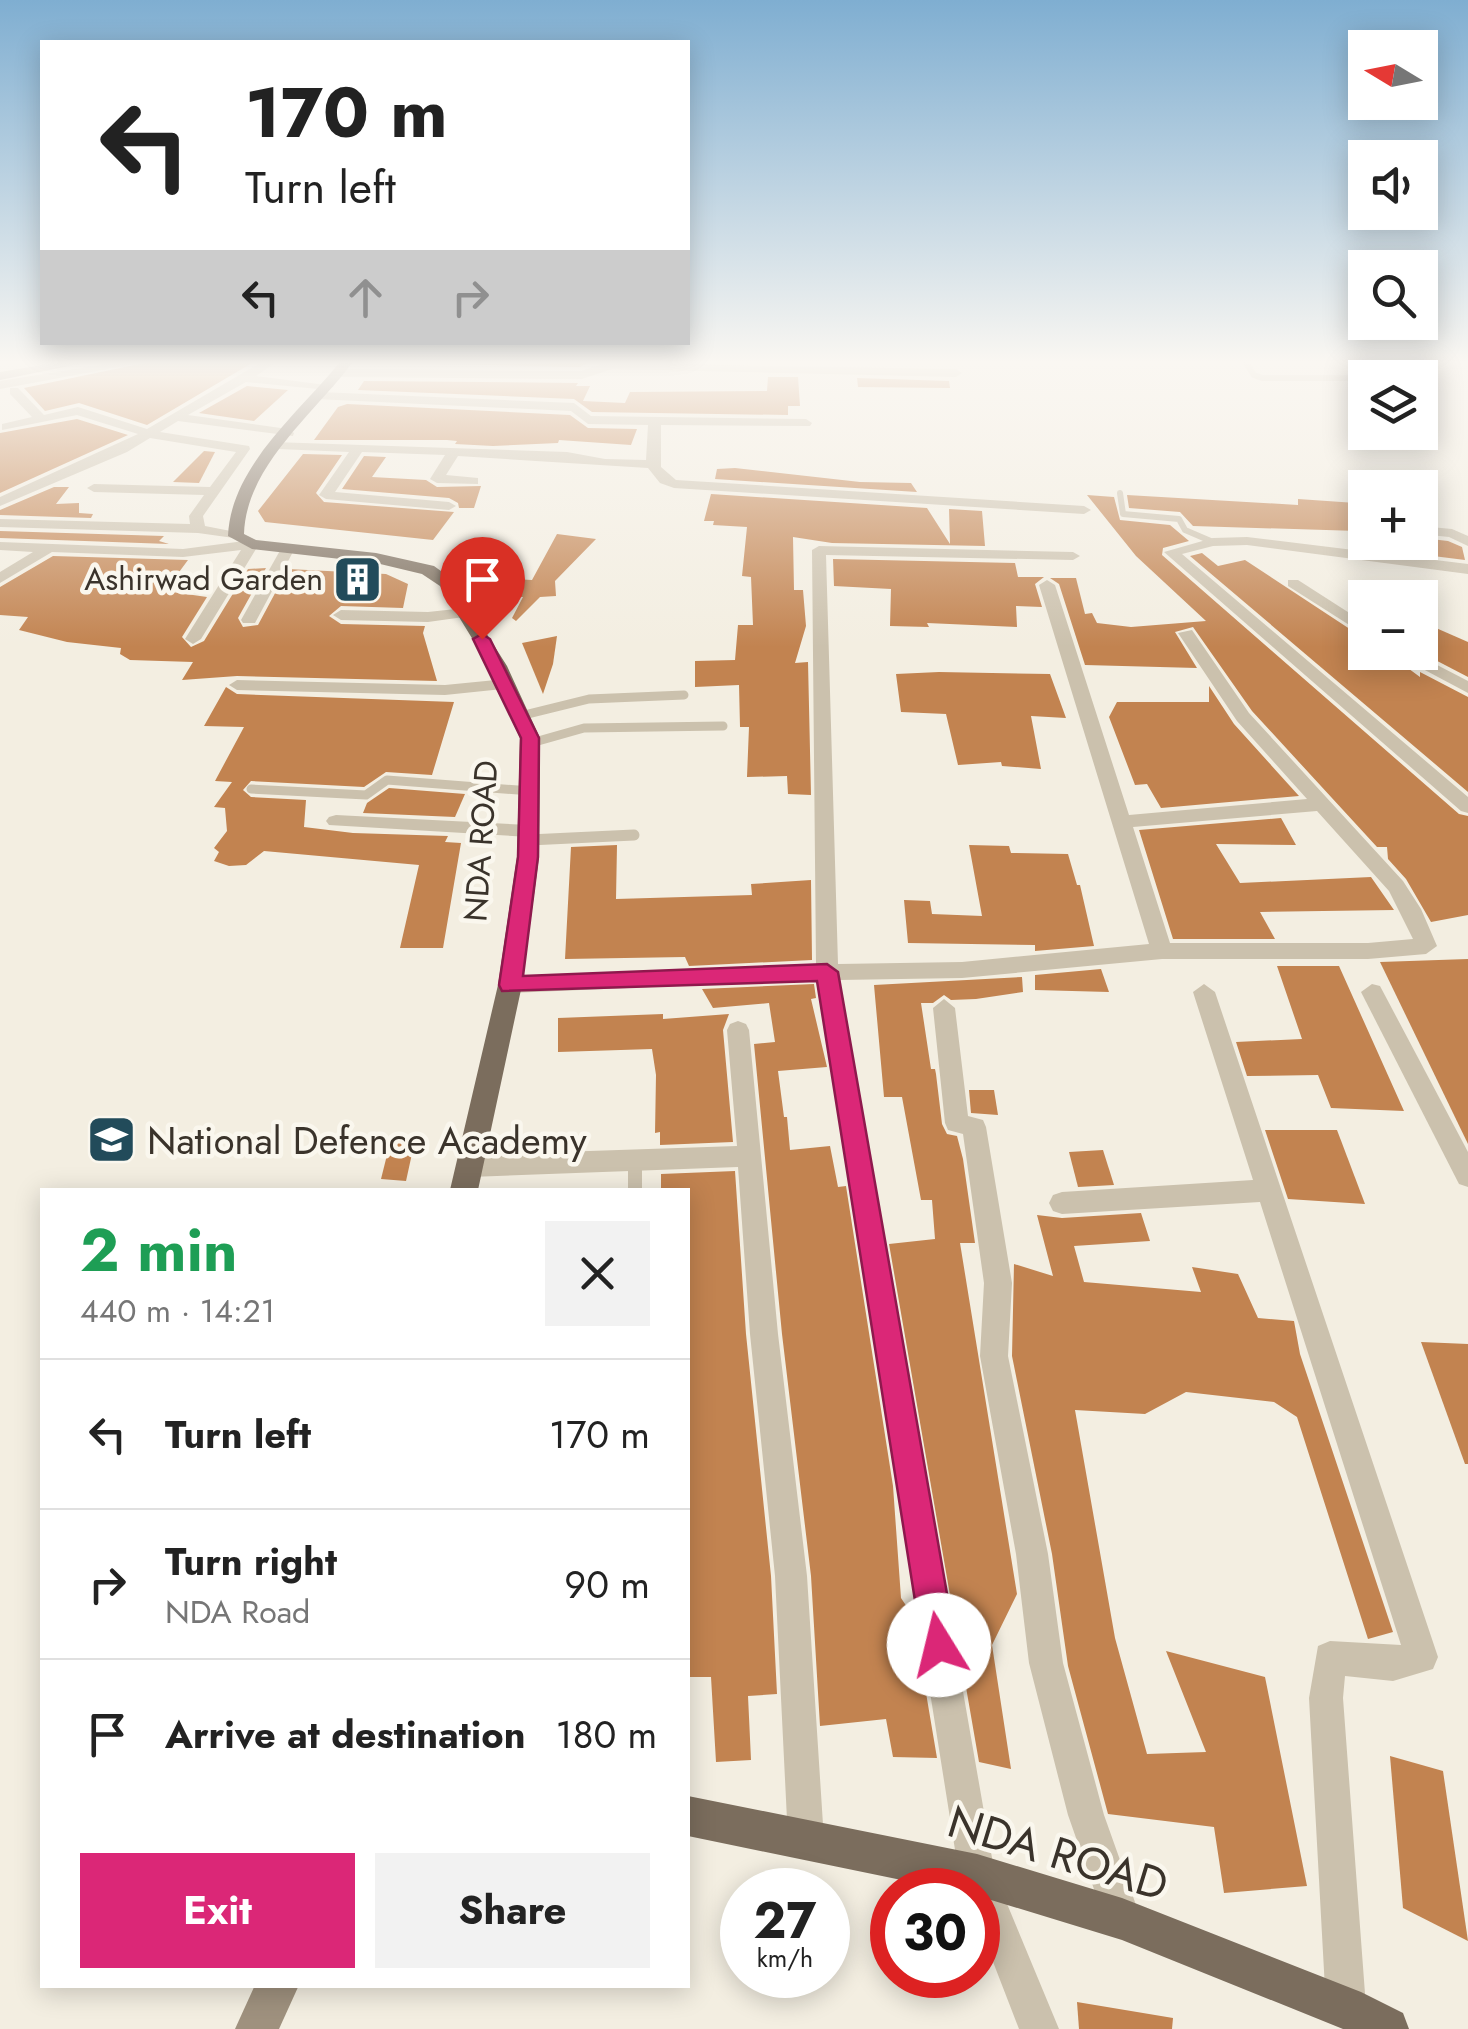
<!DOCTYPE html>
<meta charset="utf-8">
<style>
:root{--surface:#fff;--page:#f2f2f2;--text:#222;--muted:#767676;--line:#e0e0e0;--accent:#db2777}
body{margin:0;font-family:Jost,sans-serif;background:var(--page);color:var(--text);height:100vh;display:flex;flex-direction:column;font-size:38px;white-space:nowrap}
*{box-sizing:border-box;margin:0}
p{font-size:32px;color:var(--muted)}
.icon{flex:none;width:55px;height:55px;fill:none;stroke:currentColor;stroke-width:2;stroke-linecap:round;stroke-linejoin:round}
.map{position:relative;flex:1;overflow:hidden}
.side{position:absolute;left:40px;top:1188px;width:650px;height:800px;display:flex;flex-direction:column;background:var(--surface);border-radius:0px;box-shadow:0 5px 25px #0003}
.side>*{flex:none}
.hud{position:absolute;left:40px;top:40px;width:650px;height:305px;border-radius:0px;box-shadow:0 5px 25px #0003;background:#fff;color:var(--text);overflow:hidden}
.needle{width:65px;rotate:280deg}
.tools{position:absolute;left:1348px;top:30px;display:grid;gap:20px}
.tools a{display:grid;place-items:center;width:90px;height:90px;border-radius:0px;background:var(--surface);box-shadow:0 5px 25px #0003;font-size:50px}
.speed{position:absolute;left:720px;top:1868px;display:flex;gap:20px;font-size:50px;font-weight:700;text-align:center}
.speed>*{display:grid;place-content:center;width:130px;height:130px;border-radius:50%;background:var(--surface);box-shadow:0 5px 25px #0003;line-height:1}
.speed small{font-size:25px;font-weight:400}
.speed .limit{border:15px solid #d22;background:#fff;color:#111}
.pin{position:absolute;display:grid;place-items:center;width:85px;height:85px;color:#fff;margin:-102px -42px;border-radius:50% 50% 50% 0;rotate:-45deg;box-shadow:0 0 10px #0007}
.pin .icon{rotate:45deg}
.me{position:absolute;width:110px;margin:-55px;rotate:351deg;stroke-linejoin:round;filter:drop-shadow(0 0 8px #0008)}
.turn{display:flex;align-items:center;gap:35px;height:210px;padding:0 40px;font-size:45px}
.turn .icon{width:130px;height:130px;stroke-width:2.5}
.turn b{display:block;font-size:70px;line-height:85px}
.lanes{display:flex;align-items:center;height:95px;padding:0 40px;background:#0003;justify-content:center;gap:50px;direction:ltr}
.lanes .off{opacity:.35}
.round{display:grid;place-items:center;flex:none;width:105px;height:105px;border-radius:0px;background:var(--page)}
.summary{display:flex;align-items:center;justify-content:space-between;height:170px;padding:0 40px}
h1{font-size:60px;font-weight:700;line-height:75px;color:#1e9e55}
.cta{display:flex;gap:20px;margin-top:auto;padding:20px 40px}
.cta a{flex:1;height:115px;border-radius:0px;background:var(--accent);color:#fff;font-size:40px;font-weight:700;line-height:115px;text-align:center}
.cta a+a{background:var(--page);color:var(--text)}
ul{padding:0;list-style:none}
li{display:flex;align-items:center;gap:30px;height:150px;padding:0 40px;border-top:2px solid var(--line)}
li div{flex:1}
li b{display:block;font-size:38px}
li em{font-style:normal}
.map>svg:first-child{display:block}
.building{fill:#c28350}
.lines{fill:none;stroke-linecap:round;stroke-linejoin:round}
.lane-far3{stroke:#cbc1ad;stroke-width:6}
.lane-far2{stroke:#cbc1ad;stroke-width:9}
.lane-far1{stroke:#cbc1ad;stroke-width:11}
.lane{stroke:#cbc1ad;stroke-width:14}
.street{fill:#cbc1ad;fill-rule:evenodd}
.secondary{fill:#9f917e;fill-rule:evenodd}
.primary{fill:#7b6d5d;fill-rule:evenodd}
.route{fill:#db2777;stroke:#8e194d;stroke-width:2.5}
.labels{text-anchor:middle;dominant-baseline:central;stroke-width:9;stroke-linejoin:round;paint-order:stroke}
.far-poi-label{font-size:32px;fill:#3a332b;stroke:#faf7ee;text-anchor:end}
.far-street-label{font-size:32px;fill:#3a332b;stroke:#faf7ee}
.poi-label{font-size:38px;fill:#3a332b;stroke:#faf7ee;text-anchor:start}
.near-street-label{font-size:45px;fill:#3a332b;stroke:#faf7ee}
</style>
<div class="map">
<svg width="1468" height="2029" viewBox="0 0 1468 2029">
<rect width="100%" height="100%" fill="#f3eee1"/>
<!-- building -->
<g class="building">
<polygon points="144,363 252,363 147,425 79,403 45,411 24,388"/>
<polygon points="387,363 457,364 587,363 580,367"/>
<polygon points="768,377 798,377 800,406 788,406 788,415 592,412 574,399 358,390 364,381 578,383 576,386 590,386 583,401 625,403 630,392 767,391"/>
<polygon points="857,378 949,381 950,388 858,387"/>
<polygon points="247,386 288,390 254,421 199,413"/>
<polygon points="347,404 570,415 588,428 637,429 631,445 559,440 558,443 493,446 455,444 457,441 447,440 314,440 338,407"/>
<polygon points="77,419 128,435 0,493 0,433"/>
<polygon points="204,451 215,452 199,483 173,482"/>
<polygon points="303,454 342,455 316,493 324,502 454,512 433,540 265,522 258,511"/>
<polygon points="364,456 386,457 372,477 426,480 437,487 481,486 474,508 459,508 458,503 449,498 342,489"/>
<polygon points="735,468 860,482 911,483 917,492 715,479 717,469"/>
<polygon points="54,487 69,487 56,504 79,503 79,513 93,514 91,518 0,515 0,510"/>
<polygon points="711,494 927,508 950,544 949,509 982,511 985,546 832,543 793,537 794,590 803,590 806,626 795,663 808,662 811,795 788,794 787,776 747,777 749,727 740,727 739,685 695,687 695,661 735,660 738,625 753,625 751,577 742,576 747,527 713,525 714,521 704,521"/>
<polygon points="1087,495 1114,497 1120,520 1170,525 1189,541 1163,548 1162,555 1459,814 1468,816 1468,915 1431,922 1406,879 1388,859 1387,847 1377,847 1252,711 1193,627 1175,632 1197,668 1085,665 1059,584 1050,578 1076,578 1085,614 1092,613 1097,623 1131,627 1206,621 1136,556"/>
<polygon points="1127,495 1298,505 1298,499 1356,503 1358,531 1193,526 1180,512 1129,508"/>
<polygon points="0,531 164,536 159,541 169,544 0,538"/>
<polygon points="557,534 596,539 555,581 556,596 540,597 516,621 512,618 523,597 493,598 472,577 532,580"/>
<polygon points="1422,538 1448,541 1462,547 1465,560 1425,555"/>
<polygon points="1202,553 1218,566 1245,560 1365,639 1365,652 1386,652 1420,677 1420,672 1468,697 1468,792 1190,556"/>
<polygon points="53,556 188,560 165,591 207,597 182,637 191,647 204,641 248,569 266,568 238,618 243,627 258,625 288,569 386,574 408,584 403,608 341,606 329,616 341,624 425,626 423,633 437,681 237,676 182,680 193,662 130,660 120,654 121,648 67,642 19,630 28,617 0,615 0,587"/>
<polygon points="833,559 1015,563 1018,577 1044,577 1035,584 1042,607 1016,606 1017,627 927,623 929,627 890,626 891,589 834,586"/>
<polygon points="1420,621 1468,642 1468,677 1420,652"/>
<polygon points="557,636 553,664 543,694 522,643"/>
<polygon points="939,672 1050,674 1066,718 1031,716 1041,769 1002,766 1001,762 958,765 946,714 901,712 896,674"/>
<polygon points="1209,686 1234,724 1299,796 1161,808 1147,784 1135,785 1109,717 1117,702 1209,702"/>
<polygon points="226,687 237,694 454,702 432,775 386,772 364,787 251,781 243,790 251,797 306,800 304,827 353,833 448,836 445,842 461,843 443,948 400,948 419,865 264,851 246,865 229,866 214,861 219,852 214,848 227,831 225,808 214,807 232,782 215,781 244,727 204,726"/>
<polygon points="389,788 465,794 455,817 363,813 367,803"/>
<polygon points="1281,818 1296,845 1216,844 1240,883 1371,877 1394,910 1260,912 1275,939 1173,939 1139,830"/>
<polygon points="617,845 616,899 752,895 751,884 811,880 812,960 689,966 685,957 565,959 571,847"/>
<polygon points="969,845 1009,846 1011,853 1068,854 1077,885 1080,885 1094,946 1035,951 1035,945 908,943 904,900 930,901 932,914 982,916"/>
<polygon points="1468,959 1468,1144 1380,962"/>
<polygon points="1277,966 1339,966 1404,1111 1331,1108 1318,1075 1247,1076 1236,1042 1302,1039"/>
<polygon points="1101,969 1109,992 1035,990 1035,975"/>
<polygon points="1022,977 1023,992 976,999 951,1000 944,995 933,1003 921,1003 931,1069 935,1069 936,1074 942,1124 947,1134 957,1136 963,1159 975,1243 960,1243 1017,1594 992,1645 1011,1769 979,1762 889,1244 935,1239 932,1200 921,1200 902,1097 884,1097 874,985"/>
<polygon points="814,984 816,998 811,999 827,1067 778,1071 784,1117 787,1117 790,1150 830,1146 838,1187 846,1186 893,1486 901,1598 913,1616 937,1758 893,1757 886,1719 820,1726 811,1576 782,1334 754,1044 775,1042 769,1003 713,1008 702,989"/>
<polygon points="663,1014 663,1019 729,1014 723,1030 733,1142 660,1145 660,1132 655,1133 656,1075 652,1049 558,1052 558,1018"/>
<polygon points="969,1090 994,1090 998,1115 971,1113"/>
<polygon points="1265,1130 1337,1130 1365,1204 1288,1199"/>
<polygon points="391,1139 415,1140 406,1181 381,1179"/>
<polygon points="1103,1150 1114,1185 1078,1187 1069,1152"/>
<polygon points="735,1171 746,1334 771,1576 777,1694 748,1696 751,1760 716,1762 711,1677 688,1677 688,1190 661,1190 661,1174"/>
<polygon points="1141,1213 1150,1241 1074,1246 1084,1282 1201,1292 1192,1267 1238,1274 1258,1318 1294,1321 1300,1354 1393,1632 1368,1639 1297,1417 1274,1402 1186,1392 1145,1414 1075,1410 1115,1638 1147,1754 1206,1752 1166,1651 1265,1677 1307,1886 1224,1893 1214,1827 1108,1814 1068,1666 1052,1554 1012,1356 1014,1264 1053,1276 1037,1215 1062,1218"/>
<polygon points="1421,1342 1468,1344 1468,1464 1465,1464"/>
<polygon points="1390,1756 1443,1771 1468,1941 1403,1908"/>
<polygon points="1077,2002 1173,2018 1172,2029 1079,2029"/>
</g>
<g class="lines">
<!-- lane-far3 -->
<g class="lane-far3">
<polyline points="1246,363 1254,375 1262,378 1365,378"/>
<polyline points="1420,378 1430,371 1425,363"/>
<polyline points="1120,493 1123,514 1179,519 1185,530 1213,542"/>
</g>
<!-- lane-far2 -->
<g class="lane-far2">
<polyline points="520,716 589,699 684,695"/>
<polyline points="531,743 584,728 723,726"/>
<polyline points="251,789 366,795 387,780 531,791"/>
</g>
<!-- lane-far1 -->
<polyline class="lane-far1" points="529,840 634,835"/>
<!-- lane -->
<polyline class="lane" points="635,1159 635,1190"/>
<!-- street -->
<g class="street">
<polygon points="112,363 140,363 0,389 0,381"/>
<polygon points="260,363 275,363 256,376 334,386 328,390 246,382 188,415 288,429 294,433 293,436 178,421 160,432 249,446 250,449 203,516 205,526 241,533 241,539 198,533 0,527 0,519 190,524 189,516 204,495 94,492 87,488 94,484 210,487 236,452 150,438 127,452 0,506 0,497 138,434 77,415 2,430 2,424 32,417 10,394 10,388 18,388 44,415 78,407 147,429"/>
<polygon points="605,363 956,369 962,373 956,377 612,369 582,379 339,377 333,373 339,369 581,371"/>
<polygon points="320,392 574,403 591,416 806,419 812,423 810,426 661,425 661,467 676,480 1084,506 1091,510 1084,514 674,488 660,483 648,468 458,456 446,475 478,478 478,484 437,483 430,479 445,455 362,452 335,492 449,502 456,506 449,510 326,499 319,495 349,452 278,449 272,445 273,442 567,452 605,459 646,460 648,425 588,424 571,411 316,399 316,393"/>
<polygon points="1420,526 1452,529 1468,536 1468,546 1449,537 1420,534"/>
<polygon points="1247,537 1468,564 1468,574 1247,545 1213,546 1182,554 1468,797 1468,813 1461,811 1164,552 1213,538"/>
<polygon points="252,540 259,544 201,639 193,644 185,639 241,550 183,557 52,552 0,583 0,572 33,552 0,550 0,542 183,549"/>
<path d="M819 546 1073 552 1080 556 1073 560 826 555 838 964 962 962 1149 944 1039 585 1047 580 1055 585 1129 815 1307 799 1237 721 1178 633 1192 630 1249 713 1403 881 1421 909 1437 946 1426 954 1368 959H1162L962 978 839 980 995 1875 1059 2029H1019L978 1923V1890H964L959 1875 817 980 510 993 499 985 510 977 816 964 812 550ZM1317 811 1389 891 1413 939 1368 943H1170L1133 827Z"/>
<polygon points="282,547 294,550 255,623 243,623 241,620"/>
<polygon points="1288,580 1298,580 1365,623 1365,635 1288,586"/>
<polygon points="465,608 471,610 471,616 428,622 341,620 333,615 341,610 428,612"/>
<polygon points="1391,652 1412,652 1468,681 1468,693"/>
<polygon points="506,679 512,680 512,688 445,695 237,690 229,685 237,680 445,685"/>
<polygon points="336,815 529,825 539,831 529,837 329,825 326,821 329,817"/>
<polygon points="1204,984 1215,992 1438,1657 1433,1669 1393,1681 1345,1676 1343,1698 1366,2007 1360,2021 1346,2027 1332,2021 1326,2007 1309,1698 1318,1646 1330,1641 1401,1645 1260,1202 1062,1214 1053,1211 1049,1203 1053,1195 1062,1192 1253,1180 1193,992"/>
<polygon points="1372,984 1380,986 1468,1152 1468,1187 1459,1184 1361,992"/>
<polygon points="944,999 955,1008 968,1116 983,1120 986,1127 1012,1283 1008,1356 1048,1554 1063,1663 1104,1815 1141,1919 1135,1932 1122,1938 1109,1932 1068,1815 1029,1663 1016,1554 980,1356 984,1283 963,1134 948,1130 945,1123 933,1008"/>
<polygon points="738,1021 746,1024 749,1030 778,1334 807,1576 824,1840 819,1853 806,1858 793,1853 788,1840 775,1576 750,1334 738,1167 470,1177 461,1174 457,1166 461,1158 470,1155 737,1146 727,1030 730,1024"/>
</g>
<!-- secondary -->
<g class="secondary">
<polygon points="54,363 84,363 0,380 0,372"/>
<polygon points="255,1985 299,1985 279,2029 235,2029"/>
</g>
<!-- primary -->
<g class="primary">
<path d="M339 363H352C314 414 246 466 244 534L256 540 376 553 434 566 452 579 507 666 540 738 539 857 522 985 478 1190H450L498 985 517 857 520 738 489 666 440 586 422 574 376 563 252 549 228 536C231 466 298 414 339 363Z"/>
<polygon points="688,1796 977,1854 1122,1898 1361,1992 1403,2013 1409,2029 1343,2029 1122,1940 978,1896 978,1890 950,1890 688,1836"/>
</g>
</g>
<!-- sky -->
<linearGradient id="sky" x2="0" y2="1"><stop stop-color="#7faed1"/><stop offset="0.56" stop-color="#faf7f2"/><stop offset="1" stop-color="#faf7f2" stop-opacity="0"/></linearGradient>
<rect width="1468" height="647" fill="url(#sky)"/>
<!-- route -->
<polygon class="route" points="482,634 490,639 539,738 538,857 523,976 827,964 838,972 956,1645 951,1657 939,1662 927,1657 922,1645 817,981 502,991 499,985 518,857 521,738 473,639"/>
<!-- icons -->
<defs>
<symbol id="building-square" viewBox="-11 -11 22 22"><rect x="-9" y="-9" width="18" height="18" rx="4" fill="#224b5a" stroke="#faf7ee"/><path d="M-4-6H4V6H1V3H-1V6H-4ZM-2.5-4.3h1.7v1.8h-1.7ZM.8-4.3h1.7v1.8H.8ZM-2.5-1h1.7V.8h-1.7ZM.8-1h1.7V.8H.8Z" fill="#fff"/></symbol>
<symbol id="university-square" viewBox="-11 -11 22 22"><rect x="-9" y="-9" width="18" height="18" rx="4" fill="#224b5a" stroke="#faf7ee"/><path d="M0-5L7-2L0 1L-7-2ZM-4 1L0 2.5L4 1V4Q0 6-4 4Z" fill="#fff"/></symbol>
</defs>
<g fill-rule="evenodd">
<use href="#building-square" x="330" y="552" width="55" height="55"/>
<use href="#university-square" x="84" y="1112" width="55" height="55"/>
</g>
<g class="labels">
<!-- far-poi labels -->
<g class="far-poi-label">
<text x="323" y="579">Ashirwad Garden</text>
</g>
<!-- far-street labels -->
<g class="far-street-label">
<text transform="translate(481 841) rotate(-86)">NDA ROAD</text>
</g>
<!-- poi labels -->
<g class="poi-label">
<text x="147" y="1140">National Defence Academy</text>
</g>
<!-- near-street labels -->
<g class="near-street-label">
<text transform="translate(1058 1853) rotate(17)">NDA ROAD</text>
</g>
</g>
</svg>
<div class="tools">
<a><svg class="needle" viewBox="-14 -14 28 28"><path d="M0-13l5 13h-10z" fill="#e53935"/><path d="M0 13l5-13h-10z" fill="#767676"/></svg></a>
<a><svg class="icon" aria-label="sound" viewBox="0 0 24 24"><path d="M4 9h4l5-4v14l-5-4H4zM17 9q2 3 0 6"/></svg></a>
<a><svg class="icon" aria-label="search" viewBox="0 0 24 24"><circle cx="10" cy="10" r="6"/><path d="M15 15l6 6"/></svg></a>
<a><svg class="icon" aria-label="layers" viewBox="0 0 24 24"><path d="M12 4l9 5-9 5-9-5zM3 14l9 5 9-5"/></svg></a>
<a>+</a>
<a>−</a>
</div>
<div class="speed"><div>27<small>km/h</small></div><div class="limit">30</div></div>
<div class="pin" style="left:482px;top:639px;background:#d93025"><svg class="icon" aria-label="arrive" viewBox="0 0 24 24"><path d="M6 21V4h12l-3 4 3 4H6"/></svg></div>
<svg class="me" style="left:939px;top:1645px" viewBox="-20 -20 40 40"><circle r="19" fill="#fff"/><path d="M0-13L10 11 0 6-10 11z" fill="#db2777"/></svg>
<div class="hud">
<div class="turn"><svg class="icon" aria-label="left" viewBox="0 0 24 24"><path d="M17 20v-9H6M10 6l-5 5 5 5"/></svg><div><b>170 m</b>Turn left</div></div>
<div class="lanes"><svg class="icon" aria-label="left" viewBox="0 0 24 24"><path d="M17 20v-9H6M10 6l-5 5 5 5"/></svg><svg class="icon off" aria-label="ahead" viewBox="0 0 24 24"><path d="M12 20V5M6 11l6-6 6 6"/></svg><svg class="icon off" aria-label="right" viewBox="0 0 24 24"><path d="M7 20v-9h11M14 6l5 5-5 5"/></svg></div>
</div>
<section class="side">
<div class="summary"><div><h1>2 min</h1><p>440 m · 14:21</p></div><a class="round"><svg class="icon" aria-label="close" viewBox="0 0 24 24"><path d="M6 6l12 12M18 6L6 18"/></svg></a></div>
<ul>
<li><svg class="icon" aria-label="left" viewBox="0 0 24 24"><path d="M17 20v-9H6M10 6l-5 5 5 5"/></svg><div><b>Turn left</b></div><em>170 m</em></li>
<li><svg class="icon" aria-label="right" viewBox="0 0 24 24"><path d="M7 20v-9h11M14 6l5 5-5 5"/></svg><div><b>Turn right</b><p>NDA Road</p></div><em>90 m</em></li>
<li><svg class="icon" aria-label="arrive" viewBox="0 0 24 24"><path d="M6 21V4h12l-3 4 3 4H6"/></svg><div><b>Arrive at destination</b></div><em>180 m</em></li>
</ul>
<div class="cta"><a>Exit</a><a>Share</a></div>
</section>
</div>
